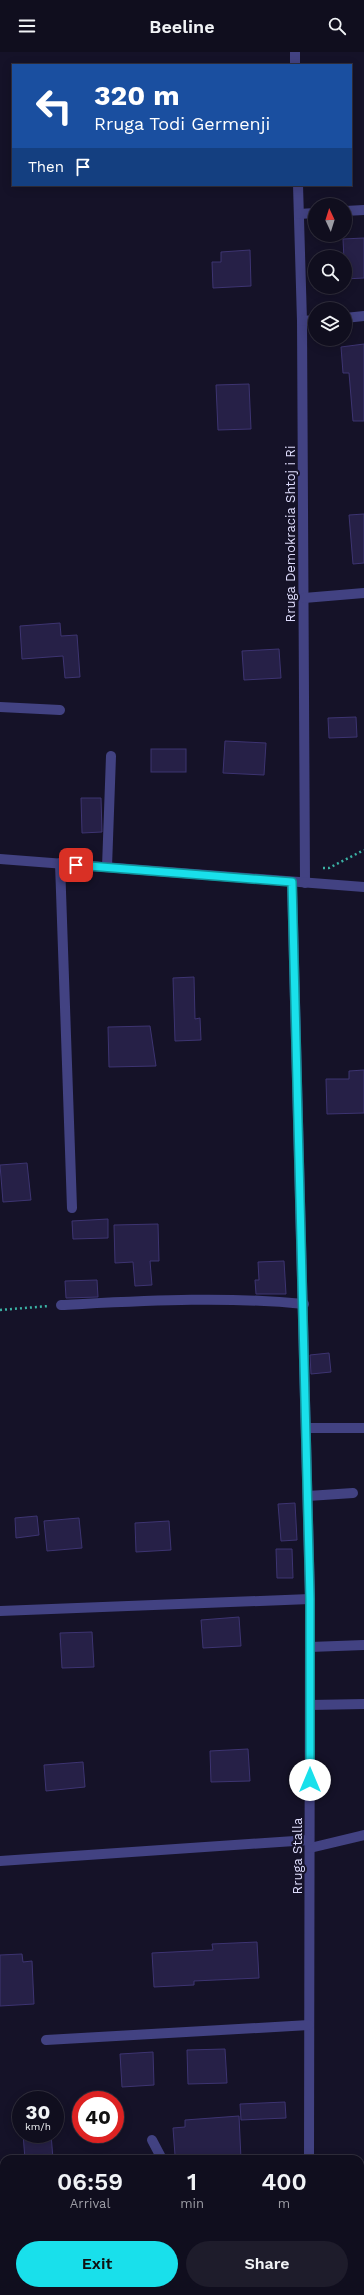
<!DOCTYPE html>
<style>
:root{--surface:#100e1e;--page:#1e1c2b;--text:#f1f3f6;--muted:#9c9ca4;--line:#302e3c;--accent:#19e0eb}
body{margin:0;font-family:"Work Sans",sans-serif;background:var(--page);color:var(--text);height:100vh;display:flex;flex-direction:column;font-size:15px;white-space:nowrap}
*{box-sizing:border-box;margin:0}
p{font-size:13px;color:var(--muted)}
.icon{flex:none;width:22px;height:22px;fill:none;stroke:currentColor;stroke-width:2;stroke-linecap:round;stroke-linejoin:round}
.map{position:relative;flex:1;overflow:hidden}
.drawer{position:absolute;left:0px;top:2103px;width:364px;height:140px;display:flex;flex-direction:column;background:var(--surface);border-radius:12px 12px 0 0;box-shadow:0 2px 10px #0003,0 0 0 1px var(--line)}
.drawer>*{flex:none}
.guide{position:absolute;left:12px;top:12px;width:340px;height:122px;border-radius:0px;box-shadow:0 2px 10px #0003,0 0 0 1px var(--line);background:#1a4fa0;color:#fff;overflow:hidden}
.needle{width:26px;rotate:356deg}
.tools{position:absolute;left:308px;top:146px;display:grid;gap:8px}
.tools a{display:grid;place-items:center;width:44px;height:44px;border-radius:50%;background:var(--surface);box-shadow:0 2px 10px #0003,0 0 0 1px var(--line);font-size:20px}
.speed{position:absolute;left:12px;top:2039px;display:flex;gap:8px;font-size:20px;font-weight:700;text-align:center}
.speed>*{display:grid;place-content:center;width:52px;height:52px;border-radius:50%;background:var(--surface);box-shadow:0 2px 10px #0003,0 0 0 1px var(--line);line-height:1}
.speed small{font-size:10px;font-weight:400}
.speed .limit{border:6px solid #d22;background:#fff;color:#111}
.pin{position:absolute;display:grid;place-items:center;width:34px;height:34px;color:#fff;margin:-17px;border-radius:8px;box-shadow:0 2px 6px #0006}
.me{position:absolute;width:44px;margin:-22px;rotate:0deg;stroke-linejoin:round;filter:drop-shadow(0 0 3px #0008)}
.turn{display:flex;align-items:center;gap:14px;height:84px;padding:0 16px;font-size:18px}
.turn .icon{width:52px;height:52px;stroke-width:2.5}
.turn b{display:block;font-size:28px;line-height:34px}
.then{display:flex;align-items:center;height:38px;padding:0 16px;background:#0003;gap:8px;font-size:15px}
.eta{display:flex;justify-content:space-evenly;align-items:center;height:68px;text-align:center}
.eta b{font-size:24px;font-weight:600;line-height:28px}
.cta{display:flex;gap:8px;margin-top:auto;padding:8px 16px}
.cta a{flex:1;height:46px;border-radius:24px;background:var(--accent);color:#111;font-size:16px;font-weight:600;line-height:46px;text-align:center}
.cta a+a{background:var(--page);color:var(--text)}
header{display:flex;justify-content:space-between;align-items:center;height:52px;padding:0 16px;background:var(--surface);font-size:18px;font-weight:600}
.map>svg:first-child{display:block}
.building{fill:#262047;stroke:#3d3471}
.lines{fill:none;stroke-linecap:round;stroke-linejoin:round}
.path{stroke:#3bb1a4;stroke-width:2.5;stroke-dasharray:2 3;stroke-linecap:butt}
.minor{stroke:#424282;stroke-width:10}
.route-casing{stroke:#109299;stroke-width:10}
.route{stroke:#19e0eb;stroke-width:7}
.labels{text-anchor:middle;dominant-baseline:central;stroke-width:4;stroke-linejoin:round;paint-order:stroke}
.street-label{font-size:13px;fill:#dedcfc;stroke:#151228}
</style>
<header><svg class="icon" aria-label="menu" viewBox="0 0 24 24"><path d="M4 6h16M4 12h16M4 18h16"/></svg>Beeline<svg class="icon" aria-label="search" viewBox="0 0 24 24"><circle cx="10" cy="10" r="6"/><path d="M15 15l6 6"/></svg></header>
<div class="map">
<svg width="364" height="2243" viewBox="0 0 364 2243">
<rect width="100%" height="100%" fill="#151228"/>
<!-- building -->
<g class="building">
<polygon points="364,186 364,226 345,227 343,187"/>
<polygon points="250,198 251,234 213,236 212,210 221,210 221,200"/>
<polygon points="364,292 364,369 353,369 349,321 343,321 341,295"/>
<polygon points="249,332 251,377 218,378 216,333"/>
<polygon points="364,462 364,511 353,512 349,463"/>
<polygon points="60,571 61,584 77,583 80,625 65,626 63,604 22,607 20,574"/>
<polygon points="279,597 281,626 244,628 242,599"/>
<polygon points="356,665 357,685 329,686 328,666"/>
<polygon points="225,689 266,691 264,723 223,721"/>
<rect x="151" y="697" width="35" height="23"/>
<polygon points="81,746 101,746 102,780 82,781"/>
<polygon points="194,925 195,967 200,966 201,988 175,989 173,926"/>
<polygon points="150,974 156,1014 109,1015 108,975"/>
<polygon points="364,1018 364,1061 327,1062 326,1027 349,1027 349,1019"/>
<polygon points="27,1111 31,1148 3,1150 0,1113"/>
<polygon points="108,1167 108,1186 73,1187 72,1169"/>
<polygon points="158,1172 159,1209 150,1209 152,1233 135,1234 133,1210 115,1211 114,1173"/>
<polygon points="284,1209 286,1242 256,1242 255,1228 259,1228 258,1210"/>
<polygon points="97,1228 98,1245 66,1246 65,1229"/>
<polygon points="329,1301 331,1320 311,1322 310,1303"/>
<polygon points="295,1451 297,1488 281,1489 278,1452"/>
<polygon points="37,1464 39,1483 16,1486 15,1466"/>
<polygon points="79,1466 82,1496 47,1499 44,1469"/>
<polygon points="169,1469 171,1498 136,1500 135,1471"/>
<polygon points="276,1497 292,1497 293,1526 277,1526"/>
<polygon points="239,1565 241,1594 203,1596 201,1568"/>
<polygon points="92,1580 94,1615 62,1616 60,1581"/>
<polygon points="248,1697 250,1729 211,1730 210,1699"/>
<polygon points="83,1710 85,1735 46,1739 44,1713"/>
<polygon points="257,1890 259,1926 194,1929 194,1933 154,1935 152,1901 213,1898 212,1892"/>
<polygon points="22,1902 23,1910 32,1909 34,1952 0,1954 0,1903"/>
<polygon points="225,1997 227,2031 188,2032 187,1998"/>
<polygon points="153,2000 154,2033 122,2035 120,2002"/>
<polygon points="285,2050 286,2066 241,2068 240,2052"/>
<polygon points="239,2064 241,2107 187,2107 187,2103 175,2103 173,2076 185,2075 185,2068"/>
<polygon points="23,2082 51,2082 53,2107 25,2107"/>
</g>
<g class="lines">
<!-- path -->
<g class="path">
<polyline points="323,816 329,816 364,798"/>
<polyline points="0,1258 49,1254"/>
</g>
<!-- minor -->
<g class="minor">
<polyline points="295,0 295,13"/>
<polyline points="298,133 302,269 305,831"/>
<polyline points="345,159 364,158"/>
<polyline points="299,162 315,161"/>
<polyline points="345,266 364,264"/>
<polyline points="302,269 315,268"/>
<polyline points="304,546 364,541"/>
<polyline points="0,655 60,658"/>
<polyline points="0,807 364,835"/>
<polyline points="60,811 72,1156"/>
<polyline points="107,815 111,704"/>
<polyline points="292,830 310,1547 309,2107"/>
<path d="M61 1253C142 1249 223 1244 304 1252"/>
<polyline points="306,1376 364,1376"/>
<polyline points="308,1444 353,1441"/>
<polyline points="0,1559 310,1547"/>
<polyline points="310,1595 364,1593"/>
<polyline points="310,1653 364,1652"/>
<polyline points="310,1796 364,1783"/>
<polyline points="0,1809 309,1788"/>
<polyline points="46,1988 309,1973"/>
<polyline points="152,2088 162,2107"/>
<polyline points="360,2128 364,2128"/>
<polyline points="310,2239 310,2243"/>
</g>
</g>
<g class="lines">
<defs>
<polyline id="route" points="76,813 292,830 310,1547 310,1728"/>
</defs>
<!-- route casing -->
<use href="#route" class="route-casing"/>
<!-- route -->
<use href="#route" class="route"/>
</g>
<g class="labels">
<!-- street labels -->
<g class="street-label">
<text transform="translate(290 482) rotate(-90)">Rruga Demokracia Shtoj i Ri</text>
<text transform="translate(297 1804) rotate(-90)">Rruga Stalla</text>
</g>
</g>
</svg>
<div class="tools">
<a><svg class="needle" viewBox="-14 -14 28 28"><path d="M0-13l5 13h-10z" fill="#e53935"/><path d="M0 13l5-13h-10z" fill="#9c9ca4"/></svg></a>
<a><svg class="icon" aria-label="search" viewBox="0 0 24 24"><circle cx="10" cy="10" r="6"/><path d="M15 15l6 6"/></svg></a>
<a><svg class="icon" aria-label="layers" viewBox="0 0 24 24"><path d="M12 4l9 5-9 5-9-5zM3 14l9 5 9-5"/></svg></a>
</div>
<div class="speed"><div>30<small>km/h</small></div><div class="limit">40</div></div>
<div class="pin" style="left:76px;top:813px;background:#d93025"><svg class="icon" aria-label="arrive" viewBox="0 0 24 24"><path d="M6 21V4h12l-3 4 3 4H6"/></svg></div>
<svg class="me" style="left:310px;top:1728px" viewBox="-20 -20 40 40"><circle r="19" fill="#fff"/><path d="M0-13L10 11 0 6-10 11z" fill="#19e0eb"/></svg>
<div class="guide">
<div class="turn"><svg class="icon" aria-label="left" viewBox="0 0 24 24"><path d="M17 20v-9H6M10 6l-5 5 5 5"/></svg><div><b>320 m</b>Rruga Todi Germenji</div></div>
<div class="then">Then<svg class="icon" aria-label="arrive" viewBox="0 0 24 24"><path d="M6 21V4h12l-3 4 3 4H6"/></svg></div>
</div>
<section class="drawer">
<div class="eta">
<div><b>06:59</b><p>Arrival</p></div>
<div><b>1</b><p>min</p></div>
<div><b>400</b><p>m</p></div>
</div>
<div class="cta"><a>Exit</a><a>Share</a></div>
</section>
</div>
